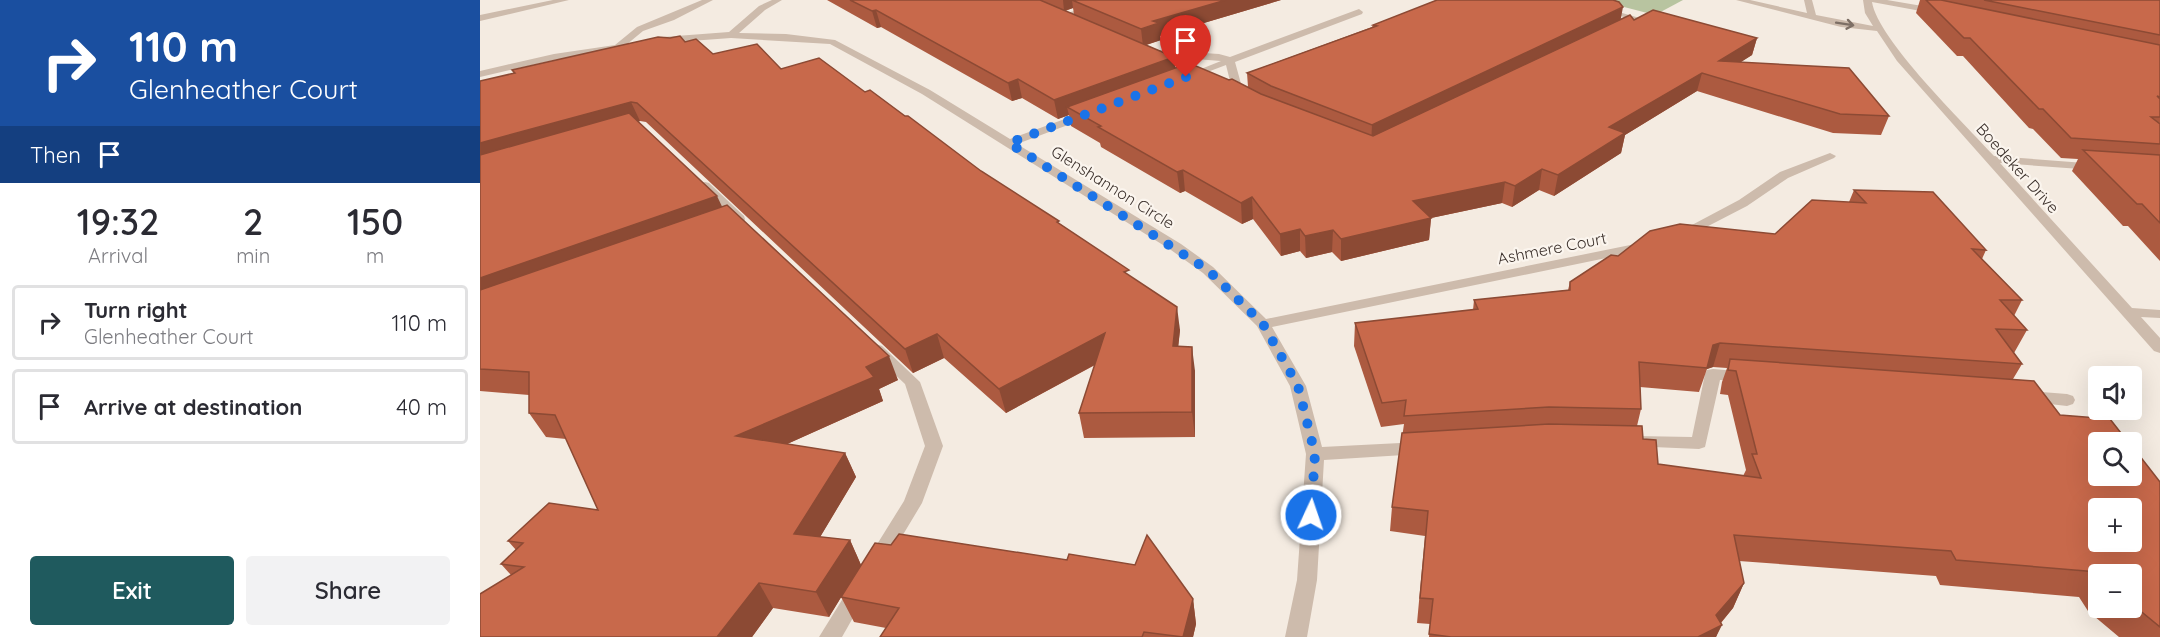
<!DOCTYPE html>
<meta charset="utf-8">
<style>
:root{--surface:#fff;--page:#f2f2f3;--text:#2b2b33;--muted:#7c7c81;--line:#e1e1e2;--accent:#1f5a5e}
body{margin:0;font-family:Quicksand,sans-serif;background:var(--page);color:var(--text);height:100vh;display:flex;flex-direction:column;font-size:22px;white-space:nowrap}
*{box-sizing:border-box;margin:0}
p{font-size:20px;color:var(--muted)}
.icon{flex:none;width:33px;height:33px;fill:none;stroke:currentColor;stroke-width:2;stroke-linecap:round;stroke-linejoin:round}
.map{position:relative;flex:1;overflow:hidden}
.sheet{display:flex;flex-direction:column;background:var(--surface);width:480px}
.sheet>*{flex:none}
.top-card{background:#1a4fa0;color:#fff;overflow:hidden}
.fabs{position:absolute;left:1608px;top:366px;display:grid;gap:12px}
.fabs a{display:grid;place-items:center;width:54px;height:54px;border-radius:6px;background:var(--surface);box-shadow:0 6px 24px #0002;font-size:30px}
.pin{position:absolute;display:grid;place-items:center;width:51px;height:51px;color:#fff;margin:-62px -26px;border-radius:50% 50% 50% 0;rotate:-45deg;box-shadow:0 0 6px #0007}
.pin .icon{rotate:45deg}
.me{position:absolute;width:66px;margin:-33px;rotate:3deg;stroke-linejoin:round;filter:drop-shadow(0 0 4px #0008)}
.turn{display:flex;align-items:center;gap:21px;height:126px;padding:0 30px;font-size:27px}
.turn .icon{width:78px;height:78px;stroke-width:2.5}
.turn b{display:block;font-size:42px;line-height:51px}
.then{display:flex;align-items:center;height:57px;padding:0 30px;background:#0003;gap:12px;font-size:22px}
.eta{display:flex;justify-content:space-evenly;align-items:center;height:102px;text-align:center}
.eta b{font-size:36px;font-weight:600;line-height:42px}
.action{display:flex;gap:12px;margin-top:auto;padding:12px 30px}
.action a{flex:1;height:69px;border-radius:6px;background:var(--accent);color:#fff;font-size:24px;font-weight:600;line-height:69px;text-align:center}
.action a+a{background:var(--page);color:var(--text)}
ul{padding:0;list-style:none}
li{display:flex;align-items:center;gap:18px;height:75px;margin:0 12px 9px;padding:0 18px;border:3px solid var(--line);border-radius:6px}
li div{flex:1}
li b{display:block;font-size:22px}
li em{font-style:normal}
main{display:flex;flex:1;min-height:0}
.map>svg:first-child{display:block}
.green{fill:#b8c4a0}
.lines{fill:none;stroke-linecap:round;stroke-linejoin:round}
.minor{fill:#cdbbac;fill-rule:evenodd}
.wall{fill:#ac5a40;fill-rule:evenodd}
.shaded-wall{fill:#8c4a34}
.building{fill:#c8694b;stroke:#8c4a34;stroke-width:1.5;fill-rule:evenodd}
.oneway{stroke:#7d6f65}
.route{stroke:#1a73e8;stroke-width:10;stroke-dasharray:0 18}
.labels{text-anchor:middle;dominant-baseline:central;stroke-width:4.5;stroke-linejoin:round;paint-order:stroke}
.street-label{font-size:16px;fill:#3b302b;stroke:#fbf5ee}
</style>
<main>
<section class="sheet">
<div class="top-card">
<div class="turn"><svg class="icon" aria-label="right" viewBox="0 0 24 24"><path d="M7 20v-9h11M14 6l5 5-5 5"/></svg><div><b>110 m</b>Glenheather Court</div></div>
<div class="then">Then<svg class="icon" aria-label="arrive" viewBox="0 0 24 24"><path d="M6 21V4h12l-3 4 3 4H6"/></svg></div>
</div>
<div class="eta">
<div><b>19:32</b><p>Arrival</p></div>
<div><b>2</b><p>min</p></div>
<div><b>150</b><p>m</p></div>
</div>
<ul>
<li><svg class="icon" aria-label="right" viewBox="0 0 24 24"><path d="M7 20v-9h11M14 6l5 5-5 5"/></svg><div><b>Turn right</b><p>Glenheather Court</p></div><em>110 m</em></li>
<li><svg class="icon" aria-label="arrive" viewBox="0 0 24 24"><path d="M6 21V4h12l-3 4 3 4H6"/></svg><div><b>Arrive at destination</b></div><em>40 m</em></li>
</ul>
<div class="action"><a>Exit</a><a>Share</a></div>
</section>
<div class="map">
<svg width="1680" height="637" viewBox="0 0 1680 637">
<rect width="100%" height="100%" fill="#f4ebe1"/>
<!-- green -->
<polygon class="green" points="1117,0 1203,0 1175,15"/>
<g class="lines">
<!-- minor -->
<g class="minor">
<polygon points="73,0 89,0 0,21 0,15"/>
<polygon points="222,0 233,0 194,20 163,31 140,50 74,60 0,77 0,71 74,54 135,45 157,27"/>
<polygon points="292,0 302,0 285,10 259,33 306,34 355,40 450,90 530,139 604,112 612,112 612,116 537,144 701,244 733,267 786,319 1165,242 1172,246 1165,250 792,327 826,386 842,447 940,442 946,444 949,448 946,452 940,454 844,460 837,580 827,637 805,637 817,580 826,454 810,386 777,326 723,273 691,250 442,94 350,44 251,38 183,43 178,40 183,37 249,32 279,6"/>
<path d="M532 0C549 0 562 10 579 13 592 15 622 0 640 0L580 19Z"/>
<polygon points="1083,0 1097,0 1163,19 1144,29 1141,28 1141,24 1151,19"/>
<path d="M1256 0H1270L1327 13 1324 0H1332L1336 15 1393 26 1385 13 1383 0H1407L1460 9V13L1457 14 1392 2C1398 40 1485 124 1514 156L1618 164V168L1614 170 1520 163 1652 308 1680 310V318L1661 317 1680 338V353L1674 351 1417 61 1397 31 1361 27Z"/>
<polygon points="879,9 883,12 882,14 755,62 763,91 770,97 765,100 753,93 746,65 709,79 701,77 741,61 663,55 658,52 663,49 739,54 750,57"/>
<polygon points="1350,153 1356,156 1354,158 1308,178 1267,206 1207,237 1202,238 1195,234 1259,200 1300,172"/>
<polygon points="225,182 229,183 264,216 265,219 264,222 254,222 221,189 221,183"/>
<polygon points="396,344 402,346 440,382 463,446 442,503 403,568 396,570 389,568 386,562 424,501 445,446 425,384 388,349"/>
<polygon points="1233,369 1270,372 1272,376 1270,380 1240,380 1225,447 1219,449 1150,446 1147,442 1150,438 1156,436 1212,437 1225,374 1227,370"/>
<polygon points="1548,391 1587,394 1593,396 1595,400 1593,404 1587,406 1542,401 1540,397 1542,393"/>
<polygon points="377,584 384,587 387,593 362,637 339,637 370,587"/>
</g>
</g>
<!-- wall -->
<g class="wall">
<path d="M347 0H801L680 36 681 40 666 45 694 57 695 68 749 80 768 87 767 73 892 27 893 25 1141 19 1154 20 1277 38 1272 55 1260 62 1409 116 1401 135 1353 133 1217 91 1145 135 1141 153 1074 196 1059 190 1032 207 1022 203 951 218 949 240 861 261 852 252 826 258 820 251 801 256 773 219 762 224 705 191 700 193 621 147 620 143 591 126 589 115 578 119 542 98 532 101 401 27 397 28ZM593 8 594 14 585 11Z"/>
<polygon points="1440,0 1680,0 1680,261 1648,226 1643,226 1592,171 1598,159 1581,158 1553,129 1549,128 1483,56 1477,56 1436,13"/>
<polygon points="205,42 233,54 301,69 385,92 501,171 579,223 649,276 700,330 698,346 715,371 715,437 604,438 599,413 615,365 526,413 464,358 433,373 166,122 160,121 158,122 242,207 418,380 399,389 403,401 307,444 365,453 376,477 340,537 370,540 381,565 713,599 716,624 713,637 400,637 406,628 374,622 361,597 349,617 293,608 272,637 0,637 31,575 21,564 36,550 28,541 118,510 86,439 66,437 49,413 49,395 0,391 0,81 34,74 32,70"/>
<path d="M1374 190 1506 250 1502 259 1542 300 1534 316 1547 330 1534 353 1542 364 1533 379 1580 415 1680 482V637H1639L1608 611 1599 597 1460 585 1456 576 1259 561 1264 583 1253 608 1241 623 1236 637H949L950 624 937 623 945 536 910 531 912 507 924 424 901 427 874 346 875 323 993 310 994 300 1088 290 1090 282 1138 256 1295 234 1369 202ZM1233 367 1247 368 1242 382 1240 394 1248 395 1266 470 1263 476 1178 464 1163 439 1157 426 1161 409 1160 387 1219 392 1227 369ZM1618 574H1652V608H1618Z"/>
</g>
<!-- shaded-wall -->
<g class="shaded-wall">
<polygon points="583,0 625,0 592,0 593,8 584,11"/>
<polygon points="746,0 801,0 680,36 681,40 663,46 661,29 673,21"/>
<polygon points="1143,7 1140,23 891,145 892,125"/>
<polygon points="396,10 401,27 397,28 392,11"/>
<polygon points="1277,38 1272,55 1238,77 1239,61"/>
<polygon points="694,57 696,74 587,107 589,115 578,119 574,100"/>
<polygon points="1222,73 1217,91 1145,135 1141,153 1074,196 1078,175 1129,127"/>
<polygon points="538,79 542,98 532,101 528,83"/>
<polygon points="151,102 160,121 0,166 0,143"/>
<polygon points="1062,169 1059,190 1032,207 1035,186"/>
<polygon points="703,170 705,191 700,193 697,172"/>
<polygon points="1025,182 1022,203 951,218 949,240 861,261 861,239 933,201"/>
<polygon points="237,196 247,217 0,306 0,278"/>
<polygon points="772,197 773,219 762,224 761,203"/>
<polygon points="820,229 820,251 801,256 800,234"/>
<polygon points="853,230 852,252 826,258 825,236"/>
<polygon points="697,307 700,330 696,369 693,346"/>
<polygon points="625,333 629,357 526,413 519,389"/>
<polygon points="457,334 464,358 433,373 425,349"/>
<polygon points="1240,343 1233,367 1227,369 1233,345"/>
<polygon points="712,347 715,371 715,437 712,412"/>
<polygon points="409,356 418,380 399,389 403,401 269,461 256,436 386,367"/>
<polygon points="365,453 376,477 327,559 314,534"/>
<polygon points="370,540 381,565 349,617 336,592"/>
<polygon points="279,583 293,608 272,637 237,637"/>
<polygon points="1264,583 1253,608 1237,627 1242,625 1236,637 1218,637"/>
<polygon points="713,599 716,624 713,637 703,637"/>
</g>
<!-- building -->
<g class="building">
<polygon points="370,0 560,0 694,57 574,100 538,79 528,83 396,10 392,11"/>
<polygon points="592,0 746,0 673,21 679,23 661,29"/>
<polygon points="957,0 1133,0 1139,2 1143,7 892,125 791,86 767,73 897,26 893,25"/>
<polygon points="1446,0 1461,0 1680,45 1680,97 1677,96 1680,99 1680,117 1671,117 1680,124 1680,144 1591,138 1563,109 1559,109 1490,38 1484,38"/>
<polygon points="1504,0 1680,0 1680,35"/>
<polygon points="1173,10 1277,38 1239,61 1369,68 1409,116 1360,114 1222,73 1129,127 1145,133 1078,175 1062,169 1035,186 1025,182 933,201 951,218 861,239 853,230 825,236 820,229 800,234 772,197 761,203 703,170 697,172 618,127 621,126 587,107 709,63 749,80 752,79 781,94 893,136 1150,15 1154,20"/>
<polygon points="200,36 205,42 216,39 233,54 277,44 301,69 339,58 385,92 390,90 425,116 428,116 501,171 579,221 577,222 649,270 644,272 697,307 693,346 712,347 712,412 599,413 625,333 519,389 457,334 425,349 157,103 151,102 0,143 0,81 35,73 32,70 178,37 190,38"/>
<polygon points="149,113 237,196 0,278 0,155"/>
<polygon points="1603,150 1680,155 1680,223 1662,204 1657,204"/>
<polygon points="1374,190 1453,192 1506,250 1492,249 1542,300 1520,300 1547,330 1516,329 1542,364 1240,343 1233,345 1227,368 1159,362 1161,409 1069,407 924,416 926,400 902,403 875,323 998,309 994,300 1090,290 1090,282 1131,255 1138,256 1170,231 1200,224 1295,234 1332,200 1386,203"/>
<polygon points="247,205 409,356 386,367 394,377 256,436 365,453 314,534 370,540 336,592 279,583 237,637 0,637 0,594 44,567 21,564 43,543 28,541 69,503 118,510 75,415 49,413 49,372 0,369 0,290"/>
<path d="M1250 359 1554 381 1580 415 1630 419 1648 442H1618V476H1652V446L1680 482V627L1652 604V574H1620L1618 572 1476 560 1471 551 1254 535 1264 583 1236 615 1242 625 1218 637H971L949 634 953 599 940 598 948 511 912 507 922 433 1069 424 1162 426 1163 439 1176 440 1178 464 1281 478 1272 454H1277L1256 371 1248 370ZM1618 508H1652V542H1618Z"/>
<polygon points="419,534 587,560 589,554 655,565 667,535 713,599 703,637 664,632 662,637 400,637 419,608 361,597 395,543 411,545"/>
</g>
<!-- one-way arrows -->
<defs><path id="oneway-shaft" d="M-6 0H5M1.5-3L5.5 0L1.5 3" fill="none" stroke-width="1.6" stroke-linecap="round" stroke-linejoin="round" transform="scale(1.5)"/></defs>
<use class="oneway" href="#oneway-shaft" transform="translate(1365 24) rotate(9)"/>
<g class="lines">
<!-- route -->
<polyline class="route" points="706,77 529,143 728,270 783,324 818,386 835,454 831,515"/>
</g>
<g class="labels">
<!-- street labels -->
<g class="street-label">
<text transform="translate(1538 168) rotate(48)">Boedeker Drive</text>
<text transform="translate(633 187) rotate(32)">Glenshannon Circle</text>
<text transform="translate(1072 248) rotate(-11)">Ashmere Court</text>
</g>
</g>
</svg>
<div class="fabs">
<a><svg class="icon" aria-label="sound" viewBox="0 0 24 24"><path d="M4 9h4l5-4v14l-5-4H4zM17 9q2 3 0 6"/></svg></a>
<a><svg class="icon" aria-label="search" viewBox="0 0 24 24"><circle cx="10" cy="10" r="6"/><path d="M15 15l6 6"/></svg></a>
<a>+</a>
<a>−</a>
</div>
<div class="pin" style="left:706px;top:77px;background:#d93025"><svg class="icon" aria-label="arrive" viewBox="0 0 24 24"><path d="M6 21V4h12l-3 4 3 4H6"/></svg></div>
<svg class="me" style="left:831px;top:515px" viewBox="-20 -20 40 40"><circle r="17" fill="#1a73e8" stroke="#fff" stroke-width="3"/><path d="M0-11L8 9 0 5-8 9z" fill="#fff"/></svg>
</div>
</main>
